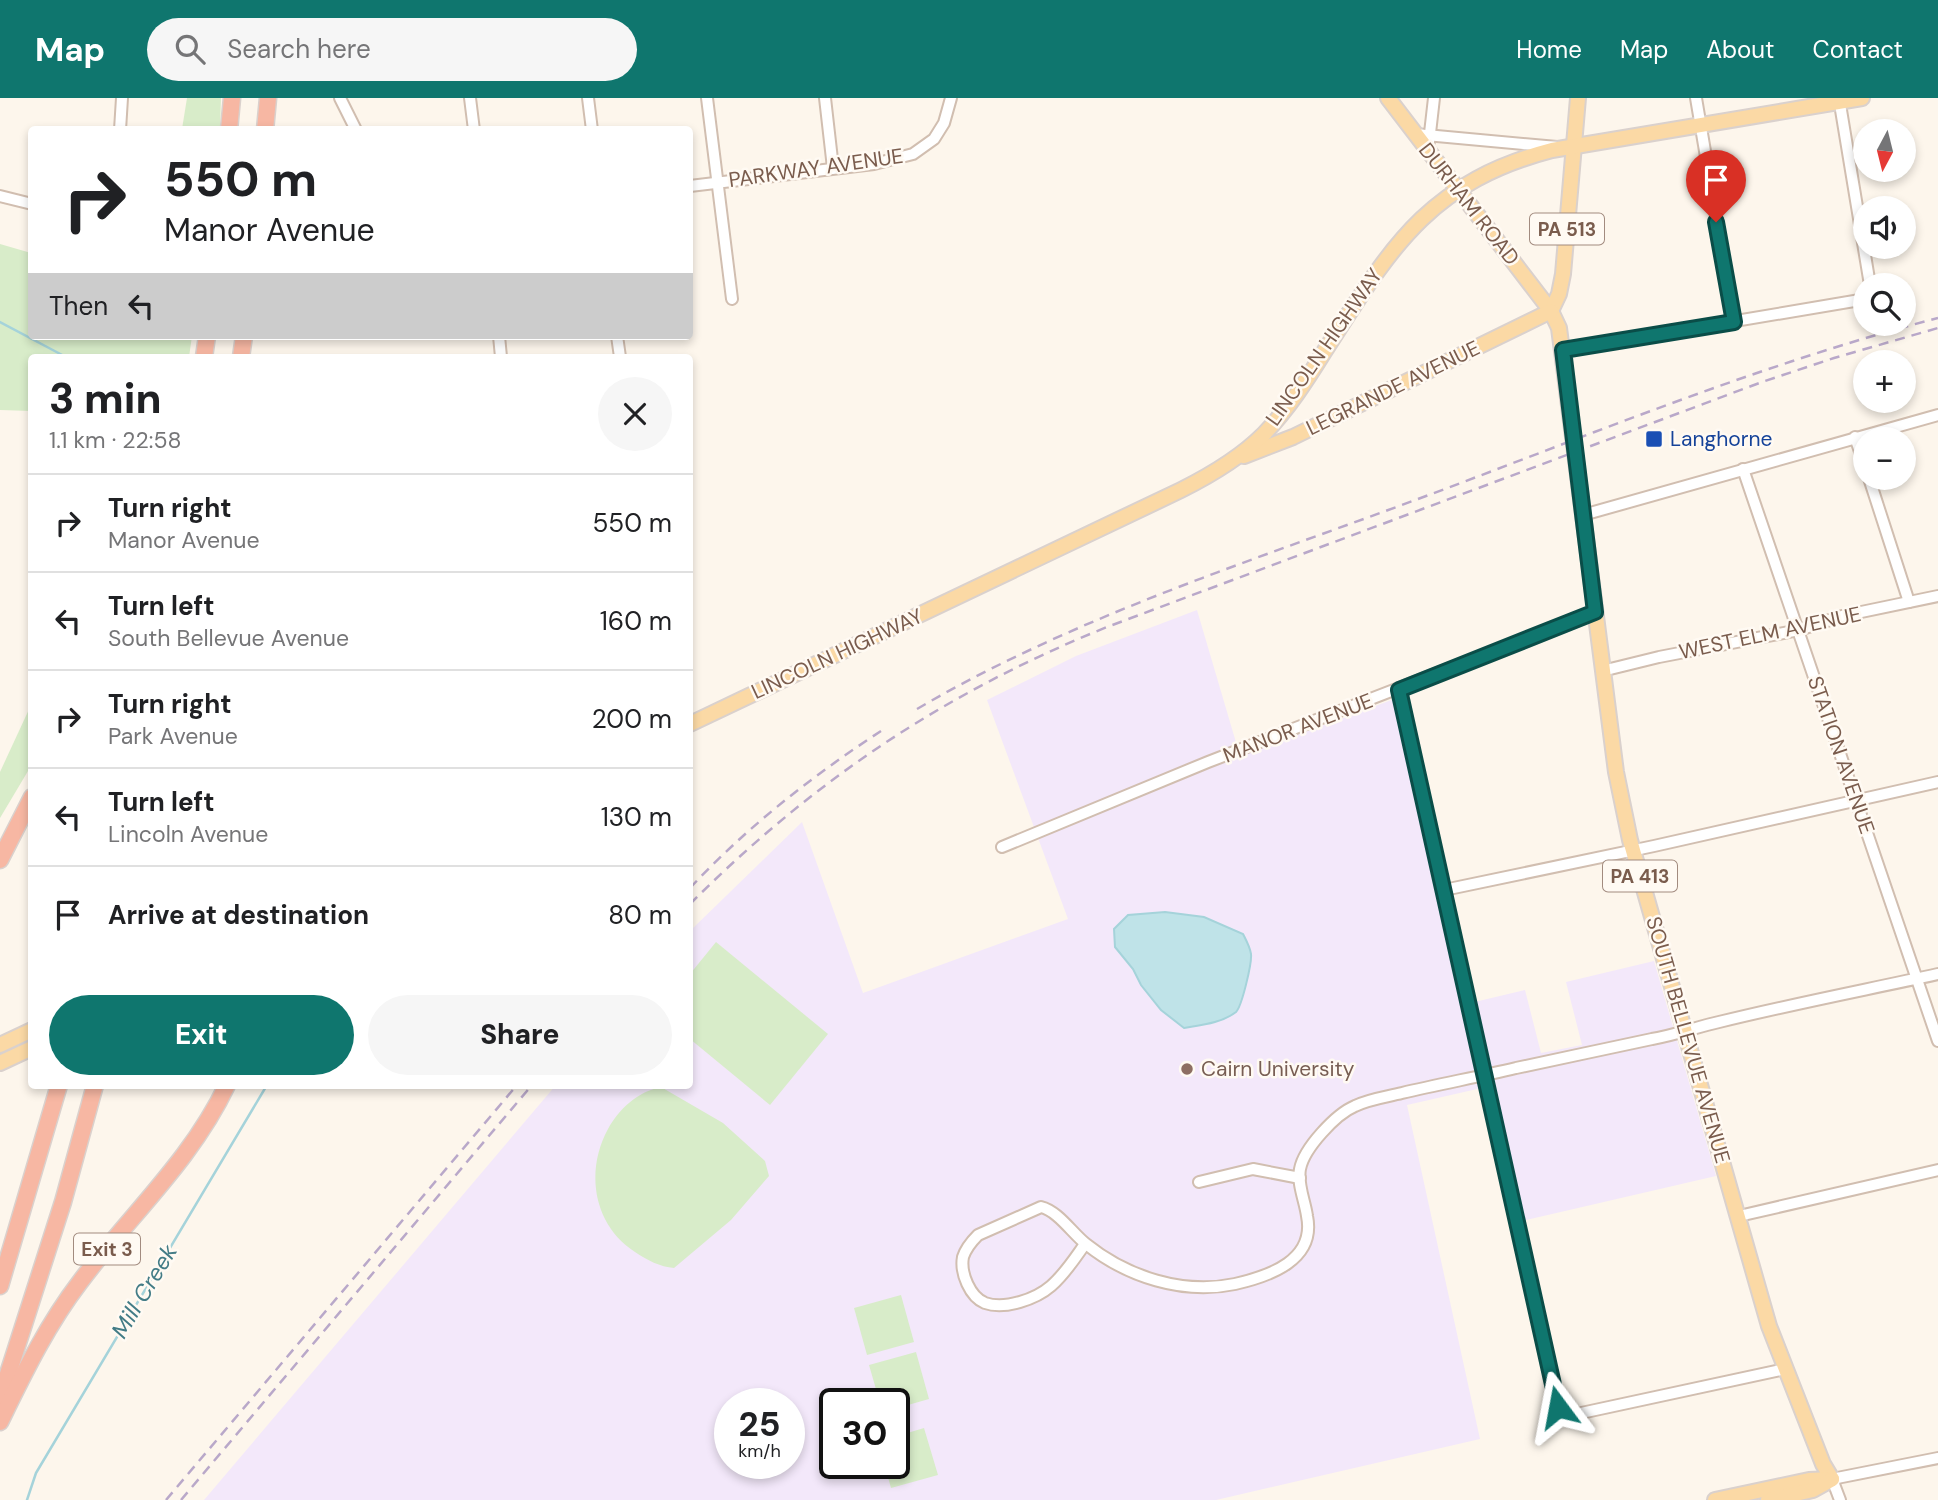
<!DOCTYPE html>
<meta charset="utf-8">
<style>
:root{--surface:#fff;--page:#f6f6f6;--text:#202124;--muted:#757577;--line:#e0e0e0;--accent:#0f766e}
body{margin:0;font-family:"DM Sans",sans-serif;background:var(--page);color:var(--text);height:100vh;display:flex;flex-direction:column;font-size:26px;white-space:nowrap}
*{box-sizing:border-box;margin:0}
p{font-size:23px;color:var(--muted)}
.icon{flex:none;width:38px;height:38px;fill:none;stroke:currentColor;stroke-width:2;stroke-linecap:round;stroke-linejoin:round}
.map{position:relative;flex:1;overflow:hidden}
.drawer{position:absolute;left:28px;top:256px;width:665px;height:735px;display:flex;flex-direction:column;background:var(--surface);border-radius:7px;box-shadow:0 4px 10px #0003}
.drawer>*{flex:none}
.banner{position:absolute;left:28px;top:28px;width:665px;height:214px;border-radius:7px;box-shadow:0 4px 10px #0003;background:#fff;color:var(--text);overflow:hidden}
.needle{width:46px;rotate:187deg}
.tools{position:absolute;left:1853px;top:21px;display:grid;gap:14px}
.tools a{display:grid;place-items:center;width:63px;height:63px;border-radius:50%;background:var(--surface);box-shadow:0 4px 10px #0003;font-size:35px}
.speed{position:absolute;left:714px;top:1290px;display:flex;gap:14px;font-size:35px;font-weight:700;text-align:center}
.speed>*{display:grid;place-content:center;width:91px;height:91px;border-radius:50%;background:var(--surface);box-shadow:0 4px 10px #0003;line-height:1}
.speed small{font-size:18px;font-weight:400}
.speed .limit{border:4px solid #111;border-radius:10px;background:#fff;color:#111}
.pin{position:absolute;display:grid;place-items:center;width:60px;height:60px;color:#fff;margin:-72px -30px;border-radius:50% 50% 50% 0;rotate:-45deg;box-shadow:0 0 7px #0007}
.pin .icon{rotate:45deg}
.me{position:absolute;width:77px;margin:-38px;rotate:347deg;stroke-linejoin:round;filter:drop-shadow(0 0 5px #0008)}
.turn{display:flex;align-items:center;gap:24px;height:147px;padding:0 21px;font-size:32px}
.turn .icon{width:91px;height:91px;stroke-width:2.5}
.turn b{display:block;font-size:49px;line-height:60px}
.then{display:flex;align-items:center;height:66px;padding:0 21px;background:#0003;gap:14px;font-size:26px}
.round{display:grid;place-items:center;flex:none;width:74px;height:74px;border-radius:37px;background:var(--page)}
.summary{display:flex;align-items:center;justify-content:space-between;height:119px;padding:0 21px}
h1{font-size:42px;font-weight:800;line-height:52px}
.primary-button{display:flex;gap:14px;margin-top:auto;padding:14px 21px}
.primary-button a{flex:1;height:80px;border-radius:42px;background:var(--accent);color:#fff;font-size:28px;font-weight:800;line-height:80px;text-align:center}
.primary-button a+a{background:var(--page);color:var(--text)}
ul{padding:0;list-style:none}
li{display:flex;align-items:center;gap:21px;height:98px;padding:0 21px;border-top:2px solid var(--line)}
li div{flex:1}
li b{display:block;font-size:26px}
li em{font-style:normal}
header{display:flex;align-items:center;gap:42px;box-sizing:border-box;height:98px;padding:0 35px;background:var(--accent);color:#fff}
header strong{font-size:33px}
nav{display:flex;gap:38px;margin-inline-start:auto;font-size:24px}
.search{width:490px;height:63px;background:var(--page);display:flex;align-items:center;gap:18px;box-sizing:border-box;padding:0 24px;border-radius:38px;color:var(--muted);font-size:26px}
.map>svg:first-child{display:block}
.education{fill:#f3e8fa;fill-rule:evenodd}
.green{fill:#d8ecc9}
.water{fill:#bfe3e8;stroke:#a5d3da;stroke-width:2}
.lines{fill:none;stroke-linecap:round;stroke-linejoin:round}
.stream{stroke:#a5d3da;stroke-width:2.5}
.minor-casing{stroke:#d1beb0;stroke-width:14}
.major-casing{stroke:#dad1cd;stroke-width:18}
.highway-casing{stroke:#dad1cd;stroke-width:19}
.minor{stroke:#fff;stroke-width:10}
.major{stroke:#fbd9a5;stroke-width:14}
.highway{stroke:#f7b7a3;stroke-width:16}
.rail{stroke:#b9a8c9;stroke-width:2.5;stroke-dasharray:10 7;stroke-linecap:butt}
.route-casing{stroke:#0a4d48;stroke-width:18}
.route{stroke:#0f766e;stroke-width:12}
.transit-dot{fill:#1a4fb4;stroke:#fffaf3;stroke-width:2.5}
.education-dot{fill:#8d6e63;stroke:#fffaf3;stroke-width:2.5}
.labels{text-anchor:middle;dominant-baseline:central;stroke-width:5;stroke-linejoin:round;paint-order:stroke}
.shield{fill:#fffaf3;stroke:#a28b7f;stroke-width:2}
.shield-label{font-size:19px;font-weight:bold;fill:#7a5c4d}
.street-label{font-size:21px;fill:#7a5c4d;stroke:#fffaf3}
.transit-label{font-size:21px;fill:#164399;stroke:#fffaf3;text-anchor:start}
.education-label{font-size:21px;fill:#785e54;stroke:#fffaf3;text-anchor:start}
.water-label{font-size:23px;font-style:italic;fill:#437c86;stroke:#fffaf3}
</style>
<header>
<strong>Map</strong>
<div class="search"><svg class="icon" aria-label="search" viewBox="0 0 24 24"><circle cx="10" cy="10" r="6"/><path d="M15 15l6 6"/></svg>Search here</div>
<nav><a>Home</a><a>Map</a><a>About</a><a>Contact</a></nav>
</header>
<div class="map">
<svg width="1938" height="1402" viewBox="0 0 1938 1402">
<rect width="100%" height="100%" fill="#fdf6ec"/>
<!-- education -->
<path class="education" d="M1197 512 1240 658 1397 600 1462 907 1525 892 1541 955 1582 947 1566 884 1654 863 1716 1078 1522 1123 1486 989 1407 1007 1480 1341 1216 1402H204L556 987H690V833L802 724 863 895 1068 821 987 602 1076 558ZM730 1306H789V1365H730ZM835 1306H894V1365H835Z"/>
<!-- green -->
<g class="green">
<polygon points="187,0 221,0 220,31 182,31"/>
<polygon points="0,146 31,155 32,238 192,238 189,259 32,259 31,313 0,312"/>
<polygon points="31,607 31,668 0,720 0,674"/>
<polygon points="716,844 828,936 770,1007 690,941 690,876"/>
<path d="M661 989 723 1025 765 1063 769 1078 731 1122 674 1170C660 1169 647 1162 635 1154 593 1127 585 1073 608 1031 619 1011 637 994 661 989Z"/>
<polygon points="901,1197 914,1244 867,1257 854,1210"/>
<polygon points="916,1254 929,1301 894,1311 894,1306 880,1305 869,1267"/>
<polygon points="924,1330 938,1377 891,1390 884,1365 894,1365 894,1339"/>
</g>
<!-- water -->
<path class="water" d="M1165 814 1204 819 1243 836C1246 842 1250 849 1251 856 1252 865 1242 908 1236 914 1222 925 1201 927 1184 930L1161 912 1141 887 1133 871 1115 849 1114 831 1128 817Z"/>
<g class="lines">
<!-- stream -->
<g class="stream">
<polyline points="0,224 66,259"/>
<polyline points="27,1402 36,1375 267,987"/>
</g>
<defs>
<g id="minor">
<polyline points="340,0 356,32"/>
<polyline points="470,0 474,32"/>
<polyline points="588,0 592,32"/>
<polyline points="707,0 732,201"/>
<polyline points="825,0 833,70"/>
<polyline points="1696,0 1734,224"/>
<polyline points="1839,0 1870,187"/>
<polyline points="120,32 122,0"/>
<polyline points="1415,36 1557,49"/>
<polyline points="1429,44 1434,0"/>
<polyline points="690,88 874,66 913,56 934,41 944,25 951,0"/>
<polyline points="0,98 32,106"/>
<polyline points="499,238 501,259"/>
<polyline points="617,238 620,259"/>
<polyline points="1563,252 1866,201"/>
<polyline points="1855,339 1866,371"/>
<polyline points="1743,371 1938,943"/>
<polyline points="1869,380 1909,504"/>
<polyline points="1583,417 1938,317"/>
<polyline points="1602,573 1659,559 1799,532 1842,518 1938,498"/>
<polyline points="1399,592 1560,1314 1564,1317 1572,1317 1785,1271"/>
<polyline points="1002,749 1208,664 1595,514"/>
<polyline points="1444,792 1654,748 1938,684"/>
<polyline points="1199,1084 1253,1071 1300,1080"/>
<polyline points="1739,1118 1938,1072"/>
<path d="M1085 1146C1075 1160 1065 1176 1051 1188 1036 1201 1005 1212 985 1205 970 1199 960 1175 963 1159 966 1150 971 1144 978 1137L1041 1109C1058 1113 1072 1135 1086 1146 1127 1179 1183 1197 1235 1186 1270 1178 1316 1162 1307 1118 1305 1103 1297 1086 1300 1071 1304 1050 1336 1016 1355 1008 1369 1001 1386 999 1402 995 1440 986 1478 979 1516 970 1561 960 1607 951 1652 941 1675 937 1697 929 1719 924 1792 906 1865 892 1938 876"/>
<polyline points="1840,1402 1832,1381 1938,1360"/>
</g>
<g id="major">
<polyline points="1388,0 1551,213 1559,230 1616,674 1630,742 1769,1228 1823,1366 1832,1381"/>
<polyline points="1551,213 1559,196 1563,176 1578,0"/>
<polyline points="1244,358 1293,339 1551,213"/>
<path d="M690 626 1181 392C1211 377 1240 360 1264 336 1288 311 1306 283 1324 254 1390 152 1426 85 1552 52L1862 0"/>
<polyline points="0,947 32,932"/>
<polyline points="0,965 32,950"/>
<polyline points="1715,1402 1809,1382 1832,1381"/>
<polyline points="1768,1402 1813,1392 1831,1382"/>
</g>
<g id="highway">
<polyline points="229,32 232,0"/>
<polyline points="265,32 268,0"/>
<polyline points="204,259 207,238"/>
<polyline points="241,259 244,238"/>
<polyline points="0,762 32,699"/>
<polyline points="0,1188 59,987"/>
<polyline points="0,1301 63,1104 95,987"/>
<path d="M0 1324C24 1275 47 1227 80 1184 129 1118 191 1063 227 987"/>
</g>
</defs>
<!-- minor casing -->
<use href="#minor" class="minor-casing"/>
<!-- major casing -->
<use href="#major" class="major-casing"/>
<!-- highway casing -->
<use href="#highway" class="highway-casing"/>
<!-- minor -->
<use href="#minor" class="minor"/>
<!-- major -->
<use href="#major" class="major"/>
<!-- highway -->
<use href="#highway" class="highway"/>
<!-- rail -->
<g class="rail">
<path d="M917 611C1074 519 1249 464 1418 401 1590 337 1760 266 1938 220"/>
<path d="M690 790C746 730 812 678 881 633"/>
<path d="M690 806C814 682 944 595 1107 529L1762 284 1834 260 1938 230"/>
<polyline points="166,1402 517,987"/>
<polyline points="181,1402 532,987"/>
</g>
</g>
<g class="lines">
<defs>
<polyline id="route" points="1558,1309 1399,592 1595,514 1563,252 1734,224 1716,124"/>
</defs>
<!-- route casing -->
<use href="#route" class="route-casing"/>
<!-- route -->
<use href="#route" class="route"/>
</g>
<!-- markers -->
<rect class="transit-dot" x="1645" y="332" width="18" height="18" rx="3.5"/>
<circle class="education-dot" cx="1187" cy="971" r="7"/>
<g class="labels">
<!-- shield labels -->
<g class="shield">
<rect x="1530" y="115.5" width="74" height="31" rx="5"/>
<rect x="1603" y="762.5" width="74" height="31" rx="5"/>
<rect x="74" y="1135.5" width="66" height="31" rx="5"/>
</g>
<g class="shield-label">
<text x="1567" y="131">PA 513</text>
<text x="1640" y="778">PA 413</text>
<text x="107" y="1151">Exit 3</text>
</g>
<!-- street labels -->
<g class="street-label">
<text transform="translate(816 70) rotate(-8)">PARKWAY AVENUE</text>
<text transform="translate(1469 106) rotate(52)">DURHAM ROAD</text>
<text transform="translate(1324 249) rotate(-55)">LINCOLN HIGHWAY</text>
<text transform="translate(1393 290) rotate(-26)">LEGRANDE AVENUE</text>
<text transform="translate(1770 535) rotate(-12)">WEST ELM AVENUE</text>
<text transform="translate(837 556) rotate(-25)">LINCOLN HIGHWAY</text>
<text transform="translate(1298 630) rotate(-21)">MANOR AVENUE</text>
<text transform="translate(1841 657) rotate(71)">STATION AVENUE</text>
<text transform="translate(1688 942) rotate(74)">SOUTH BELLEVUE AVENUE</text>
</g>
<!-- transit labels -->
<g class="transit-label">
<text x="1670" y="341">Langhorne</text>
</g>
<!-- education labels -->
<g class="education-label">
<text x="1201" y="971">Cairn University</text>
</g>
<!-- water labels -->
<g class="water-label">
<text transform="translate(144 1193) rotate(-59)">Mill Creek</text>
</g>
</g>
</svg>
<div class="tools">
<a><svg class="needle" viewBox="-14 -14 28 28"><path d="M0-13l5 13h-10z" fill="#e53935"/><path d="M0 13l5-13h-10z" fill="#757577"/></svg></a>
<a><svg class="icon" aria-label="sound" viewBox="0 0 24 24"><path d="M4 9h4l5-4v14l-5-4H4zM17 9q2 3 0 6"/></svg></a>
<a><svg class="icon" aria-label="search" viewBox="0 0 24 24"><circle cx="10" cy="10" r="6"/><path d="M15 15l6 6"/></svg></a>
<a>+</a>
<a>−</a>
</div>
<div class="speed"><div>25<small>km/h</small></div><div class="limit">30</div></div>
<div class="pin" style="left:1716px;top:124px;background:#d93025"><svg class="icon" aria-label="arrive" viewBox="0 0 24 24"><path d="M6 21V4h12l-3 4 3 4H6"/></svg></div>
<svg class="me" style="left:1558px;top:1309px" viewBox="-20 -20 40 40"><path d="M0-17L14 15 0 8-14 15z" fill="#0f766e" stroke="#fff" stroke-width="4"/></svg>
<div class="banner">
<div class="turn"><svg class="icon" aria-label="right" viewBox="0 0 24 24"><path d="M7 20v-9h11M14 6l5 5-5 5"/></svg><div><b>550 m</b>Manor Avenue</div></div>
<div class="then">Then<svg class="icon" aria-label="left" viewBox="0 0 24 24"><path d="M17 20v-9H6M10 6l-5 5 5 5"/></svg></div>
</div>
<section class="drawer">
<div class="summary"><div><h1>3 min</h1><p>1.1 km · 22:58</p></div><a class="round"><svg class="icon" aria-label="close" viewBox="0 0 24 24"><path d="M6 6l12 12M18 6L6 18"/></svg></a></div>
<ul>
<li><svg class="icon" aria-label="right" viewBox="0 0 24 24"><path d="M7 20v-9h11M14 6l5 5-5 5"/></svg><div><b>Turn right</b><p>Manor Avenue</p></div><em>550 m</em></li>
<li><svg class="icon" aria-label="left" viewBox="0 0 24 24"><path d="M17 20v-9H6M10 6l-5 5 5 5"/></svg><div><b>Turn left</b><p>South Bellevue Avenue</p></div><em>160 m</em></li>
<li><svg class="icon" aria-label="right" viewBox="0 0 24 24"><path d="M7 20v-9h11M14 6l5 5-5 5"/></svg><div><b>Turn right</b><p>Park Avenue</p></div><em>200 m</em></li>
<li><svg class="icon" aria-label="left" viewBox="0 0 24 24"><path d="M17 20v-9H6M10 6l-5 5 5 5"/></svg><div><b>Turn left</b><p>Lincoln Avenue</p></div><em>130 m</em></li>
<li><svg class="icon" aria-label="arrive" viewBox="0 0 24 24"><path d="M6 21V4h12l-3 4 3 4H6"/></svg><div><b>Arrive at destination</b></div><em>80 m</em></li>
</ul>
<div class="primary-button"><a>Exit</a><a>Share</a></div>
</section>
</div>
